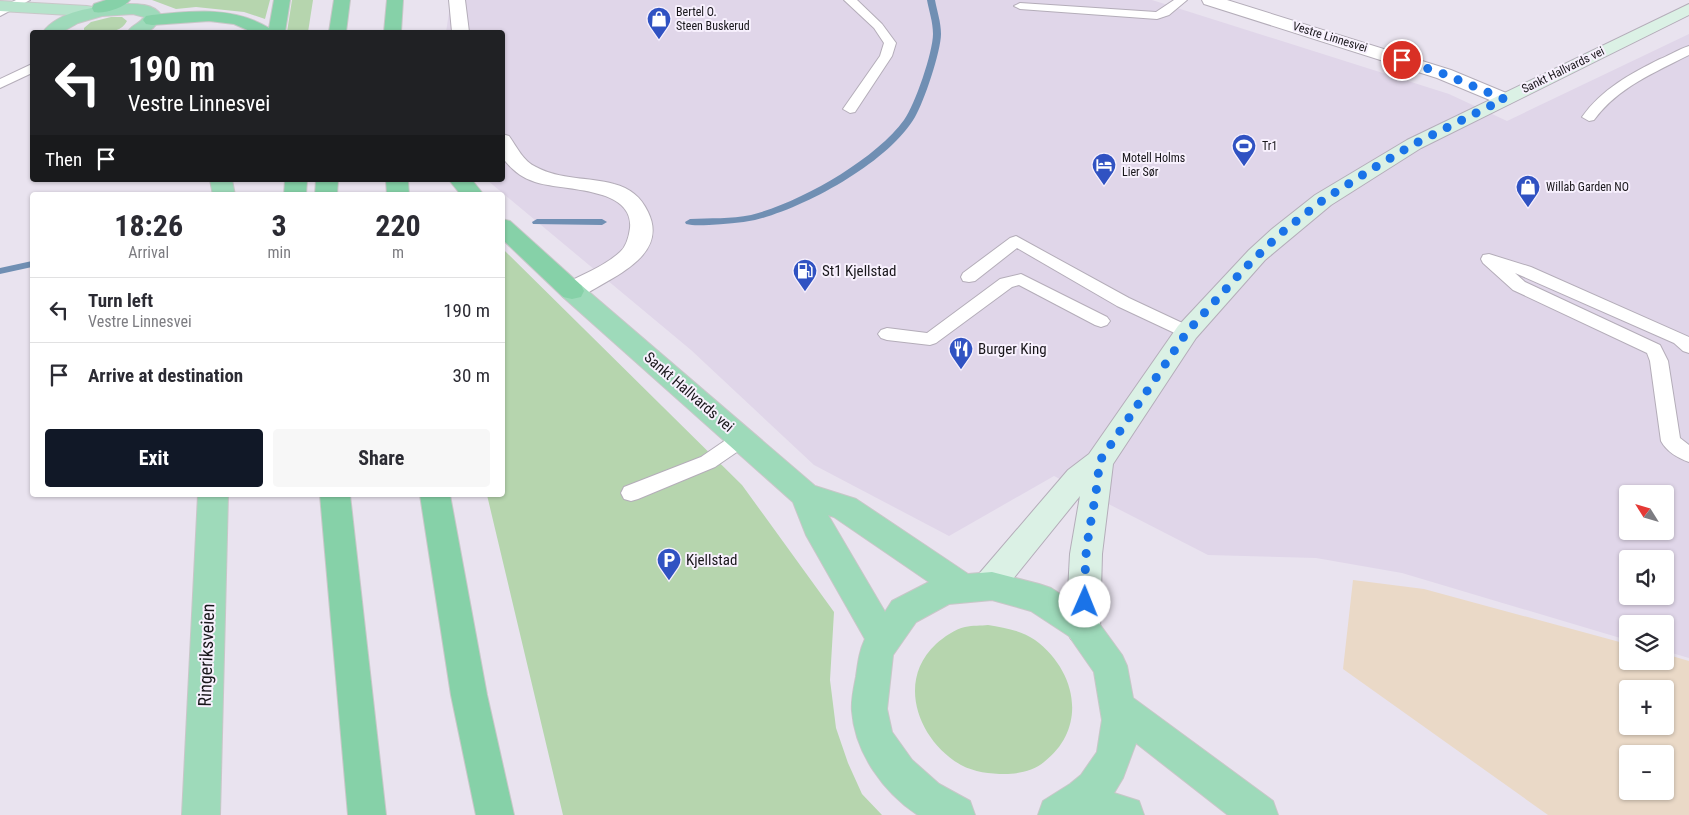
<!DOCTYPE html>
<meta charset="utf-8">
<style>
:root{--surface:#fff;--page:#f7f7f7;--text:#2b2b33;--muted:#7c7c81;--line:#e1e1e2;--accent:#111827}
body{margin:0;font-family:"Roboto Condensed",sans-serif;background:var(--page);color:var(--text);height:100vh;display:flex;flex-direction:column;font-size:19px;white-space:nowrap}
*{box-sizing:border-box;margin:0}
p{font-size:16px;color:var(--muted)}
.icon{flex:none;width:28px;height:28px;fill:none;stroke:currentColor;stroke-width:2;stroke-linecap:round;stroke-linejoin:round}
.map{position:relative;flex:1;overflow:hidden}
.details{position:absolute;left:30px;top:192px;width:475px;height:305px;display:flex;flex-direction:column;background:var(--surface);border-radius:5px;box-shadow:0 1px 4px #0004}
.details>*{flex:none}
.banner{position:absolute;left:30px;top:30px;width:475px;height:152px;border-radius:5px;box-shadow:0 1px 4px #0004;background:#202124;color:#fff;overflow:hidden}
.needle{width:32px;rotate:307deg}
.controls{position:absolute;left:1619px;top:485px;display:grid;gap:10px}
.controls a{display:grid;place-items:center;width:55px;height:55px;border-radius:5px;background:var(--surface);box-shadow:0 1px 4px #0004;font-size:25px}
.pin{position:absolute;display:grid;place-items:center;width:42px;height:42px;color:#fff;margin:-21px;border:2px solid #fff;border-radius:50%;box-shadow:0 1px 5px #0007}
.me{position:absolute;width:55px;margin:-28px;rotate:1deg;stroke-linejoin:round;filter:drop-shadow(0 0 4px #0008)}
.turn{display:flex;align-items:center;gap:18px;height:105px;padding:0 15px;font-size:22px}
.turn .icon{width:65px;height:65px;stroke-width:2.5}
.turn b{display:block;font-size:35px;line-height:42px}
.then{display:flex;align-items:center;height:48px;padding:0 15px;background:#0003;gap:10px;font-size:19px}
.eta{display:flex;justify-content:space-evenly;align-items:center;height:85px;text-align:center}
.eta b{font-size:30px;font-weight:700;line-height:35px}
.cta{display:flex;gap:10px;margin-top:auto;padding:10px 15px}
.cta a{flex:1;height:58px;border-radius:5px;background:var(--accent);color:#fff;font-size:20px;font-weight:700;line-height:58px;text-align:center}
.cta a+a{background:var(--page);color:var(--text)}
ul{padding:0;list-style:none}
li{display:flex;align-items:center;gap:15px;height:65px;padding:0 15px;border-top:1px solid var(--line)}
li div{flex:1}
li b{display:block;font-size:19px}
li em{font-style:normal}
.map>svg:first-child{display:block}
.built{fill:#e0d6e9;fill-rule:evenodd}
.industrial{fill:#ead9c7;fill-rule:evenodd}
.green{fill:#b6d5ae}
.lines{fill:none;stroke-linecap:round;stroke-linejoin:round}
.stream{fill:#708fb3;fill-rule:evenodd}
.service-casing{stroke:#b4adb9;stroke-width:2}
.minor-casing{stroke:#b4adb9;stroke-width:2}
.secondary-casing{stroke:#b4adb9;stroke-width:2}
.primary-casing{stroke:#c8c7c8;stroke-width:2}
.trunk-casing{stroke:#c8c7c8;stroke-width:2}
.motorway-casing{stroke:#c8c7c8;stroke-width:2}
.service{fill:#fff;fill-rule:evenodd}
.minor{fill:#fff;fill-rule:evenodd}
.secondary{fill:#dbf1e5;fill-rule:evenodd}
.primary{fill:#b6e3cb;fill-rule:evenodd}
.trunk{fill:#9edaba;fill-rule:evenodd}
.motorway{fill:#86d1a8;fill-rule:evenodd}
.route{stroke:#1a73e8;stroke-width:9;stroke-dasharray:0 16.2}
.labels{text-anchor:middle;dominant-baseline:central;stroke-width:4;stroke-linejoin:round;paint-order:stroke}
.far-poi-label{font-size:12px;fill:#18161a;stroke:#f7f0fd;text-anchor:start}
.far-street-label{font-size:12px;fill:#18161a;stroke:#f7f0fd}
.poi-label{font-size:15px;fill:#18161a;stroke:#f7f0fd;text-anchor:start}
.street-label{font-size:15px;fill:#18161a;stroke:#f7f0fd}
.near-street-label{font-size:18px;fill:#18161a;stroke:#f7f0fd}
</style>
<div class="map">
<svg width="1689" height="815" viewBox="0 0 1689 815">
<rect width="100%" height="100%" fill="#e9e3ef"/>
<!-- built -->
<path class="built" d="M451 0H1152L1449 94 1507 121 1689 34V658L1665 651V624H1628L1627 640 1402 573 1316 558 1208 555 1054 476 949 536 814 465 691 350 487 180H502V32H446ZM1628 494H1665V531H1628ZM1628 559H1665V596H1628Z"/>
<!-- industrial -->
<path class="industrial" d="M1353 580 1424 589 1627 644 1628 661H1665V654L1689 661V815H1548L1343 669ZM1628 689H1665V726H1628ZM1628 754H1665V791H1628Z"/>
<!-- green -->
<g class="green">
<polygon points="152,0 270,0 265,19 244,12 196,7 176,9"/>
<polygon points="292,0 313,0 308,32 287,32"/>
<path d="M111 17H122L127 21C120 35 99 33 85 32L84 30V28L91 22Z"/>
<polygon points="503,249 742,485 834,612 830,680 836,728 848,763 862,794 882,815 563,815 487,495 502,495"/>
<path d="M988 625C1004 628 1021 630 1035 640 1077 671 1088 728 1044 762 1034 771 1017 774 1005 774 990 774 974 772 961 765 918 740 896 681 936 644 944 637 955 629 965 627 973 625 981 626 988 625Z"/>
</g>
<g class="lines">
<!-- stream -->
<g class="stream">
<path d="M927 0H935C937 11 941 22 941 34 941 51 924 102 915 117 889 162 805 208 755 220 740 223 724 224 709 225 702 225 694 226 686 224L685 222 690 219C710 218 731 219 751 215 799 203 875 160 904 120 915 105 933 52 933 34 933 22 929 11 927 0Z"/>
<polygon points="537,219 602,219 607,222 602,225 533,224 532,222"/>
<polygon points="32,261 32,267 0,274 0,268"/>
</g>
<defs>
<g id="service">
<polygon points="16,0 30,0 0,16 0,8"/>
<polygon points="844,0 857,0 882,24 896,43 892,56 855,112 850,113 843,109 880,56 884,43 874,28"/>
<polygon points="1174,0 1187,0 1169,15 1157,19 1020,9 1014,6 1020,3 1156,12"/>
<path d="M1689 46V55C1654 73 1618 87 1594 120L1589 121 1582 117C1602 89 1630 74 1660 59 1670 55 1679 49 1689 46Z"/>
<polygon points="32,64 32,73 0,88 0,79"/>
<polygon points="1016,236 1129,298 1193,328 1196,332 1193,336 1187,338 1181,336 1117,306 1017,248 975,281 969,282 963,281 961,277 963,273 1010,238"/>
<path d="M1489 254 1531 267 1689 337V353L1683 351 1674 343 1515 273 1525 282 1660 345 1668 361 1680 438 1689 445V462C1678 458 1667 452 1661 441L1650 361 1647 353 1513 290 1483 263 1481 259 1483 255Z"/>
<polygon points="1021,274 1107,317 1110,321 1107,325 1101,327 1095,325 1019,285 1012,287 936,343 930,345 887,340 881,338 878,334 881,330 887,328 927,333 1000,279"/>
<polygon points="743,431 750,433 753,438 750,443 715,467 638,499 631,501 624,499 621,493 624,487 701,457 736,433"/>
</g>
<g id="minor">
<polygon points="449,0 465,0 469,32 452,32"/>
<polygon points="1202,0 1227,0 1451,70 1511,95 1514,99 1511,103 1504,105 1497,103 1437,78 1204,4"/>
<path d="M502 134 509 136C517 147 523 161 536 167 560 180 589 177 614 184 630 188 641 197 648 212 670 257 609 278 581 297L572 299 563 297 560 291 563 285C582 274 604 267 620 252 626 247 629 236 630 228 634 186 561 191 535 182 520 177 511 169 502 157Z"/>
</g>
<polygon id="secondary" points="1689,4 1689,15 1421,148 1331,205 1265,260 1196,338 1113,464 1102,554 1100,628 1095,639 1083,643 1071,639 1066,628 1070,554 1080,496 1000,595 989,599 978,595 973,585 978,575 1068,470 1089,454 1178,326 1249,250 1272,229 1315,195 1407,140"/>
<polygon id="primary" points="0,1 87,6 93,7 95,11 93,15 87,16 0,11"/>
<g id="trunk">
<path d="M119 4C132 4 153 2 161 15 153 34 147 32 128 32 131 25 140 24 144 17L133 14 102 16 78 23 62 32H43C58 11 95 7 119 4Z"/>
<polygon points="210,180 232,180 235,195 213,195"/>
<path d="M572 283 581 285 815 486 856 499 968 574 992 572 1039 584 1051 588 1093 615 1122 655 1127 666 1133 698 1273 801 1278 815H1228L1136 743 1123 778 1114 793 1139 801 1144 815H1038L1043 801 1070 784 1081 775 1097 752 1102 720 1094 672 1069 636 1031 611 992 600 949 604 916 622 893 655 887 709 892 732 912 760 939 784 970 801 975 815H918C884 793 855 753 852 711 851 700 854 687 856 677 858 663 859 652 865 639L806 535 793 502 563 297 560 291 563 285ZM828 515 834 517 929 582 892 601 885 612Z"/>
<polygon points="198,495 228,495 220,815 182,815"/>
</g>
<g id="motorway">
<path d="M106 0H130C124 8 104 14 94 12L92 8 94 4Z"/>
<path d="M274 0H290L285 32H252L234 24 209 21 152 25 146 24 143 20 146 16 152 15C193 11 233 6 269 28Z"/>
<polygon points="334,0 350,0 346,32 329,32"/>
<polygon points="387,0 403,0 401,32 384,32"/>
<polygon points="285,180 307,180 306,195 284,195"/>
<polygon points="316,180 338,180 337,195 315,195"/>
<polygon points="386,180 408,180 409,195 387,195"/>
<polygon points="449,180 472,180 484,195 461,195"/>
<polygon points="502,219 510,221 581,285 584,291 581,297 572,299 563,297 502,239"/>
<polygon points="320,495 350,495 386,815 348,815"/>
<polygon points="420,495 450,495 487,695 514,815 476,815 451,695"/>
</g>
</defs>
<!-- service casing -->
<use href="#service" class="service-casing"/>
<!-- minor casing -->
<use href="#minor" class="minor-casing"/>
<!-- secondary casing -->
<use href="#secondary" class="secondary-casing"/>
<!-- primary casing -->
<use href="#primary" class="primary-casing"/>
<!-- trunk casing -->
<use href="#trunk" class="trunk-casing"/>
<!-- motorway casing -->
<use href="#motorway" class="motorway-casing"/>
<!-- service -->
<use href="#service" class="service"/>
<!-- minor -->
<use href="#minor" class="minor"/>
<!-- secondary -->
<use href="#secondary" class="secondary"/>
<!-- primary -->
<use href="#primary" class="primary"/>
<!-- trunk -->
<use href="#trunk" class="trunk"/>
<!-- motorway -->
<use href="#motorway" class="motorway"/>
</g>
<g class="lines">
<!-- route -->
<path class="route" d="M1085 602C1085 586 1085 570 1086 555 1089 523 1098 493 1099 462L1187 332 1245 268 1280 234 1323 200 1372 169 1414 144 1504 99 1444 74 1402 60"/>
</g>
<!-- icons -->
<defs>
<symbol id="shop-pin" viewBox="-11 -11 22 30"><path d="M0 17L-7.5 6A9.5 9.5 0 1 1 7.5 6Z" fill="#3052c2" stroke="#f7f0fd"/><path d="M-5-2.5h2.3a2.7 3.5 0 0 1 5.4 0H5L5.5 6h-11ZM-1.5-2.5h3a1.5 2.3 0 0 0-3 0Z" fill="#fff"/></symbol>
<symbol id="stadium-pin" viewBox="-11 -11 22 30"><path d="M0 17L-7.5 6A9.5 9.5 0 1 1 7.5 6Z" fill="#3052c2" stroke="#f7f0fd"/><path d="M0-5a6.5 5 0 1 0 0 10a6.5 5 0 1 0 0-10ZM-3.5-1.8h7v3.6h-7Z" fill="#fff"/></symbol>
<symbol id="hotel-pin" viewBox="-11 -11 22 30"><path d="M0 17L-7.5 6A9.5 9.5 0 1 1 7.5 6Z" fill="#3052c2" stroke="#f7f0fd"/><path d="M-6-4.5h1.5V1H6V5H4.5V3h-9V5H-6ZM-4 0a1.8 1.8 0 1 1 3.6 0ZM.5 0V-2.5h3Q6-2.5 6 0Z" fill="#fff"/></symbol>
<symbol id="fuel-pin" viewBox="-11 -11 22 30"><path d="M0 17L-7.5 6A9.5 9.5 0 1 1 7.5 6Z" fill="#3052c2" stroke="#f7f0fd"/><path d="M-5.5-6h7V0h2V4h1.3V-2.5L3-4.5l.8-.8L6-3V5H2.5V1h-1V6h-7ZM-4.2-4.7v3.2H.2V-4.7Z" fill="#fff"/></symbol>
<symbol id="restaurant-pin" viewBox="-11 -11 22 30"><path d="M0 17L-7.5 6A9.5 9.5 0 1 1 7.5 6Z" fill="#3052c2" stroke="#f7f0fd"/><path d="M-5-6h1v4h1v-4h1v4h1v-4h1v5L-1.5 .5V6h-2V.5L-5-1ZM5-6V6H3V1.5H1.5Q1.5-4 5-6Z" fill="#fff"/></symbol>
<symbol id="parking-pin" viewBox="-11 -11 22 30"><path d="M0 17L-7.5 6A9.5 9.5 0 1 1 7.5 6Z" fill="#3052c2" stroke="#f7f0fd"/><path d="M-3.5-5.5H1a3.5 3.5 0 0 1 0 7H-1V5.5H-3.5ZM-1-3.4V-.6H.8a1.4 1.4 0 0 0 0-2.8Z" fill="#fff"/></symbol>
</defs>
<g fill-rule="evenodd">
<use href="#shop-pin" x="645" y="5" width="28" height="38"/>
<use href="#stadium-pin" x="1230" y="132" width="28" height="38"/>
<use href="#hotel-pin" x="1090" y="151" width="28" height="38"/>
<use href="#shop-pin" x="1514" y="173" width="28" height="38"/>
<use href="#fuel-pin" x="791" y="257" width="28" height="38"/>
<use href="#restaurant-pin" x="947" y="335" width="28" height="38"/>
<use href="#parking-pin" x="655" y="546" width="28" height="38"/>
</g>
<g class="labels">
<!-- far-poi labels -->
<g class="far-poi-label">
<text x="676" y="12">Bertel O.<tspan x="676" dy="14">Steen Buskerud</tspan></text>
<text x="1262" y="146">Tr1</text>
<text x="1122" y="158">Motell Holms<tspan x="1122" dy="14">Lier Sør</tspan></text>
<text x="1546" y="187">Willab Garden NO</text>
</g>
<!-- far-street labels -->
<g class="far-street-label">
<text transform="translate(1330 37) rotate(17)">Vestre Linnesvei</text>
<text transform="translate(1563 70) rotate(-26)">Sankt Hallvards vei</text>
</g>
<!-- poi labels -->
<g class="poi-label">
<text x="822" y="271">St1 Kjellstad</text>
<text x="978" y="349">Burger King</text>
<text x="686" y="560">Kjellstad</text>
</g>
<!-- street labels -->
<g class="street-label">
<text transform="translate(689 392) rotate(41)">Sankt Hallvards vei</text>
</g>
<!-- near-street labels -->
<g class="near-street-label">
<text transform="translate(206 655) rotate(-88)">Ringeriksveien</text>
</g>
</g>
</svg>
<div class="controls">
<a><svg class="needle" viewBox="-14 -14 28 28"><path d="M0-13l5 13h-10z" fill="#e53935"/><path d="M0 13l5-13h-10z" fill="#7c7c81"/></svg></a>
<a><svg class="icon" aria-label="sound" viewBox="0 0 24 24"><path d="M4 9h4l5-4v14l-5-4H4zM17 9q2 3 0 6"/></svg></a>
<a><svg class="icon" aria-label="layers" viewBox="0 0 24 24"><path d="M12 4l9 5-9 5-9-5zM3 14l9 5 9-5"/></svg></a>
<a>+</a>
<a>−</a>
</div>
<div class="pin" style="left:1402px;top:60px;background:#d93025"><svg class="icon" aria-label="arrive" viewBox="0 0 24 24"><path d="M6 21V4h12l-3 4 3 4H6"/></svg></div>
<svg class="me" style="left:1085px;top:602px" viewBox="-20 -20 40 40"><circle r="19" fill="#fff"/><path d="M0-13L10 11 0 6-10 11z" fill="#1a73e8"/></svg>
<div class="banner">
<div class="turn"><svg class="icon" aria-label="left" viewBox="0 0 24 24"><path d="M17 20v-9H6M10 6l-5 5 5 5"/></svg><div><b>190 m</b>Vestre Linnesvei</div></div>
<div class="then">Then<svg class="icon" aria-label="arrive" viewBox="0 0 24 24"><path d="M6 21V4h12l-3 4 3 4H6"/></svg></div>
</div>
<section class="details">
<div class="eta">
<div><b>18:26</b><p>Arrival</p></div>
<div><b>3</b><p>min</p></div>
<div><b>220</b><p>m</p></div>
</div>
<ul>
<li><svg class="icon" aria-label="left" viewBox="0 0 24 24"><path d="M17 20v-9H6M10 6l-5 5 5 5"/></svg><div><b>Turn left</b><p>Vestre Linnesvei</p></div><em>190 m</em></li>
<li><svg class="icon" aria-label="arrive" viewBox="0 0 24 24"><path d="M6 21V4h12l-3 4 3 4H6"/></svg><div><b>Arrive at destination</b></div><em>30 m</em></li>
</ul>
<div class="cta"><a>Exit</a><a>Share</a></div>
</section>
</div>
